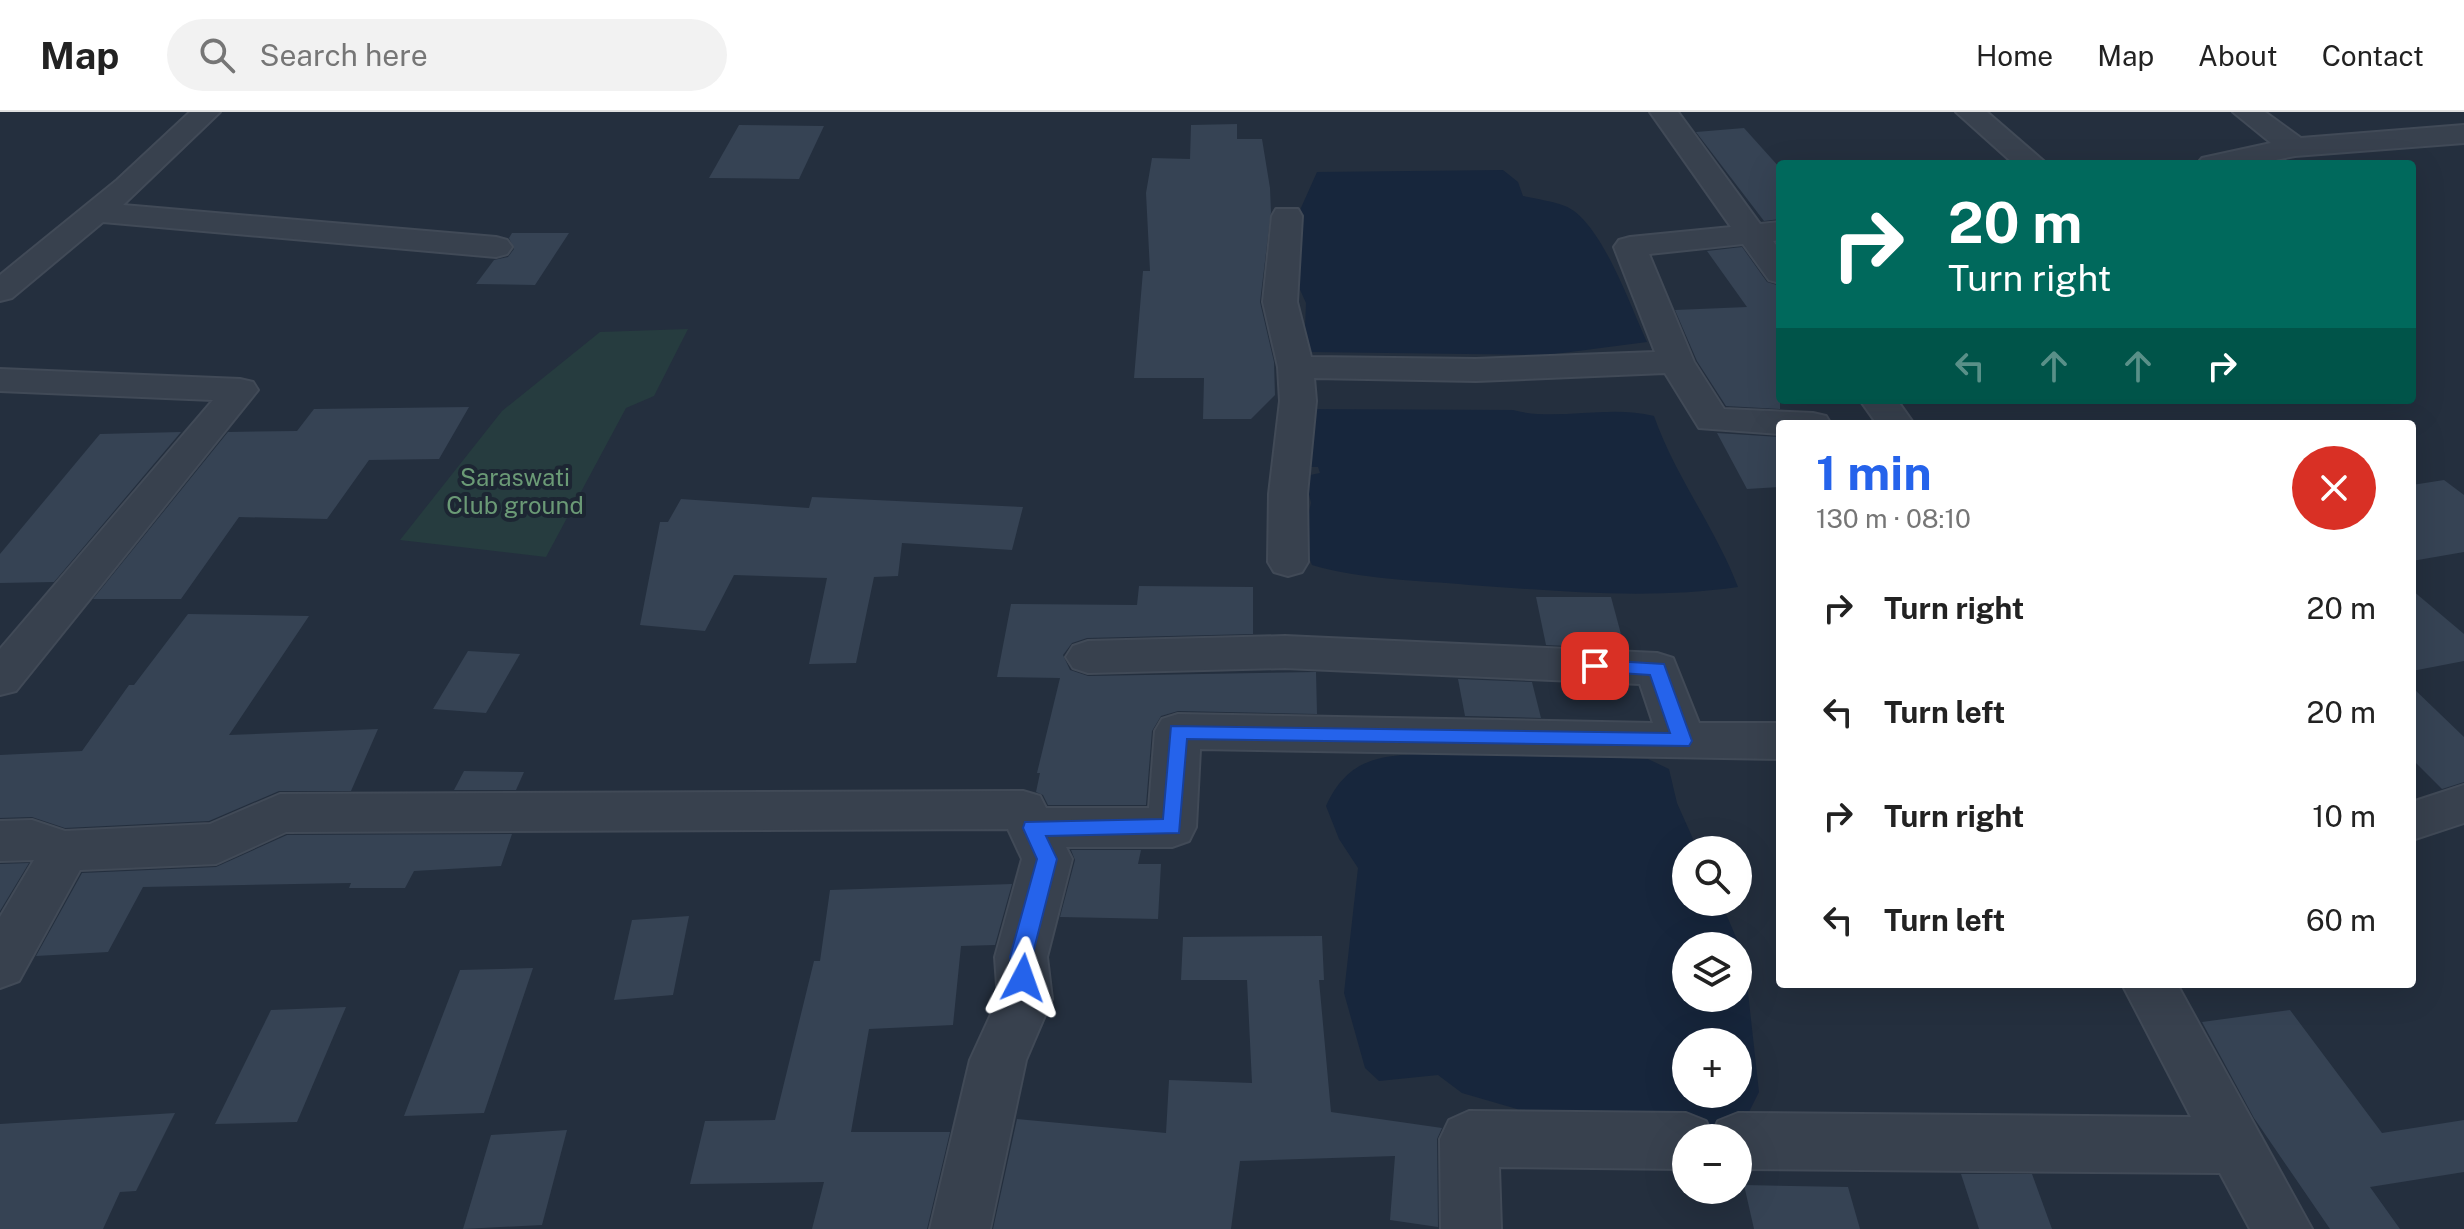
<!DOCTYPE html>
<meta charset="utf-8">
<style>
:root{--surface:#fff;--page:#f2f2f2;--text:#222;--muted:#767676;--line:#e0e0e0;--accent:#2563eb}
body{margin:0;font-family:"Public Sans",sans-serif;background:var(--page);color:var(--text);height:100vh;display:flex;flex-direction:column;font-size:30px;white-space:nowrap}
*{box-sizing:border-box;margin:0}
p{font-size:26px;color:var(--muted)}
.icon{flex:none;width:44px;height:44px;fill:none;stroke:currentColor;stroke-width:2;stroke-linecap:round;stroke-linejoin:round}
.map{position:relative;flex:1;overflow:hidden}
.sheet{position:absolute;left:1776px;top:308px;width:640px;height:568px;display:flex;flex-direction:column;background:var(--surface);border-radius:8px;box-shadow:0 8px 32px #0002}
.sheet>*{flex:none}
.banner{position:absolute;left:1776px;top:48px;width:640px;height:244px;border-radius:8px;box-shadow:0 8px 32px #0002;background:#00695c;color:#fff;overflow:hidden}
.tools{position:absolute;left:1672px;top:724px;display:grid;gap:16px}
.tools a{display:grid;place-items:center;width:80px;height:80px;border-radius:50%;background:var(--surface);box-shadow:0 8px 32px #0002;font-size:40px}
.pin{position:absolute;display:grid;place-items:center;width:68px;height:68px;color:#fff;margin:-34px;border-radius:16px;box-shadow:0 4px 12px #0006}
.me{position:absolute;width:88px;margin:-44px;rotate:4deg;stroke-linejoin:round;filter:drop-shadow(0 0 6px #0008)}
.turn{display:flex;align-items:center;gap:28px;height:168px;padding:0 40px;font-size:36px}
.turn .icon{width:104px;height:104px;stroke-width:2.5}
.turn b{display:block;font-size:56px;line-height:68px}
.lanes{display:flex;align-items:center;height:76px;padding:0 40px;background:#0003;justify-content:center;gap:40px;direction:ltr}
.lanes .off{opacity:.35}
.round{display:grid;place-items:center;flex:none;width:84px;height:84px;border-radius:42px;background:var(--page)}
.summary{display:flex;align-items:center;justify-content:space-between;height:136px;padding:0 40px}
h1{font-size:48px;font-weight:700;line-height:60px;color:var(--accent)}
ul{padding:0;list-style:none}
li{display:flex;align-items:center;gap:24px;height:104px;padding:0 40px}
li div{flex:1}
li b{display:block;font-size:30px}
li em{font-style:normal}
header{display:flex;align-items:center;gap:48px;box-sizing:border-box;height:112px;padding:0 40px;background:var(--surface);border-bottom:2px solid var(--line)}
header strong{font-size:38px}
nav{display:flex;gap:44px;margin-inline-start:auto;font-size:28px}
.search{width:560px;height:72px;background:var(--page);display:flex;align-items:center;gap:20px;box-sizing:border-box;padding:0 28px;border-radius:44px;color:var(--muted);font-size:30px}
.map>svg:first-child{display:block}
.green{fill:#263c3f}
.water{fill:#17263c;fill-rule:evenodd}
.building{fill:#364354}
.lines{fill:none;stroke-linecap:round;stroke-linejoin:round}
.minor-casing{stroke:#414a57;stroke-width:4}
.minor{fill:#38414e;fill-rule:evenodd}
.route{fill:#2563eb;stroke:#184099;stroke-width:2}
.labels{text-anchor:middle;dominant-baseline:central;stroke-width:8;stroke-linejoin:round;paint-order:stroke}
.park-label{font-size:24px;fill:#6b9a76;stroke:#1d2633}
</style>
<header>
<strong>Map</strong>
<div class="search"><svg class="icon" aria-label="search" viewBox="0 0 24 24"><circle cx="10" cy="10" r="6"/><path d="M15 15l6 6"/></svg>Search here</div>
<nav><a>Home</a><a>Map</a><a>About</a><a>Contact</a></nav>
</header>
<div class="map">
<svg width="2464" height="1117" viewBox="0 0 2464 1117">
<rect width="100%" height="100%" fill="#242f3e"/>
<!-- green -->
<polygon class="green" points="688,217 654,284 626,296 546,445 400,428 502,299 600,220"/>
<!-- water -->
<g class="water">
<path d="M1503 58 1518 70 1523 84C1537 87 1552 89 1565 94 1601 108 1631 196 1647 230L1547 243 1310 240 1305 216 1306 191 1297 171 1296 107 1317 60Z"/>
<path d="M1297 297 1513 298C1557 310 1608 292 1654 304 1675 364 1715 415 1738 475 1648 488 1559 479 1469 473 1417 468 1363 468 1312 453L1302 428 1311 391 1305 364 1320 361 1318 355H1309Z"/>
<path d="M1446 640 1648 647 1669 657 1677 691 1698 738H1686V790H1721L1744 844 1759 980 1738 1022 1560 1024 1537 1020 1517 997 1462 981 1438 963 1379 969 1365 956 1344 881 1358 756 1339 727 1326 694C1352 637 1392 645 1446 640ZM1686 834H1738V886H1686ZM1686 930H1738V982H1686Z"/>
</g>
<!-- building -->
<g class="building">
<polygon points="1237,12 1237,27 1262,27 1270,76 1271,100 1260,190 1274,250 1275,283 1251,307 1203,307 1204,266 1134,266 1143,159 1150,159 1146,81 1152,46 1190,47 1191,13"/>
<polygon points="739,13 824,14 799,67 709,66"/>
<polygon points="1744,16 1780,56 1780,107 1764,109 1696,20"/>
<polygon points="512,121 569,121 535,173 476,172 494,148 508,145 514,137 509,126"/>
<polygon points="1742,135 1767,170 1780,174 1780,297 1726,294 1697,249 1675,198 1747,195 1707,139"/>
<polygon points="469,295 439,347 369,348 327,407 239,405 181,487 93,487 228,320 297,319 314,297"/>
<polygon points="181,320 54,470 0,471 0,442 100,322"/>
<polygon points="1717,321 1780,325 1780,375 1747,377"/>
<polygon points="2444,368 2464,383 2464,440 2412,449 2412,373"/>
<polygon points="812,385 1023,395 1012,438 902,431 898,464 874,465 856,551 809,552 827,466 734,463 705,519 640,513 660,410 668,410 681,387 809,396"/>
<polygon points="1139,474 1253,475 1253,522 1087,526 1072,531 1063,543 1070,558 1088,564 1316,560 1317,602 1178,599 1161,604 1152,619 1146,693 1048,693 1043,683 1036,680 1040,661 1037,661 1060,566 997,565 1011,492 1137,493"/>
<polygon points="2412,478 2464,522 2464,549 2412,559"/>
<polygon points="1536,485 1611,485 1625,537 1546,533"/>
<polygon points="188,502 309,504 229,623 378,617 351,679 279,679 209,709 65,716 32,705 0,706 0,643 82,639 129,573 134,573"/>
<polygon points="468,539 520,542 486,601 433,597"/>
<polygon points="1458,567 1532,570 1541,606 1465,604"/>
<polygon points="2412,575 2464,625 2464,670 2442,677 2412,647"/>
<polygon points="464,659 524,660 516,678 454,678"/>
<polygon points="512,722 501,754 414,759 405,776 349,776 351,771 143,775 108,840 36,844 82,761 216,755 287,723"/>
<polygon points="1071,738 1141,738 1138,752 1161,752 1158,807 1060,805 1075,748"/>
<polygon points="29,751 0,799 0,752"/>
<polygon points="1012,772 995,833 961,834 953,913 869,917 851,1020 950,1020 927,1117 812,1117 824,1070 690,1072 705,1009 775,1008 814,849 820,849 830,778"/>
<polygon points="689,804 673,883 614,888 632,808"/>
<polygon points="1322,824 1324,868 1319,868 1331,1000 1442,1016 1437,1027 1438,1115 1390,1108 1395,1044 1240,1049 1231,1117 993,1117 1017,1007 1166,1021 1169,968 1252,971 1247,868 1181,868 1183,825"/>
<polygon points="533,856 484,1001 404,1004 460,858"/>
<polygon points="346,895 297,1010 215,1012 271,898"/>
<polygon points="2290,898 2382,1021 2464,1008 2464,1060 2370,1075 2400,1117 2330,1117 2254,1006 2202,910"/>
<polygon points="175,1001 136,1079 120,1080 103,1117 0,1117 0,1012"/>
<polygon points="567,1018 542,1113 463,1117 491,1023"/>
<polygon points="1961,1062 2032,1062 2052,1117 1979,1117"/>
<polygon points="1744,1073 1848,1075 1860,1117 1754,1117"/>
</g>
<g class="lines">
<defs>
<g id="minor">
<polygon points="190,0 220,0 123,93 496,125 507,128 512,135 507,142 496,145 103,110 12,186 0,189 0,163 117,68"/>
<polygon points="1650,0 1678,0 1760,112 1780,110 1780,128 1773,129 1780,138 1780,171 1769,168 1743,132 1649,142 1694,250 1724,297 1813,301 1826,304 1831,312 1780,312 1780,322 1699,316 1665,261 1476,269 1314,266 1316,289 1307,382 1308,450 1302,460 1288,464 1274,460 1268,450 1269,382 1280,289 1278,255 1263,190 1272,104 1276,97 1298,97 1302,104 1297,190 1311,245 1476,247 1655,240 1614,135 1619,128 1630,125 1731,115"/>
<polygon points="1956,0 1987,0 2047,52 2014,52"/>
<polygon points="2233,0 2265,0 2301,26 2464,13 2464,31 2295,44 2255,52 2197,52 2202,46 2271,31"/>
<polygon points="0,257 240,267 253,270 258,278 16,579 0,583 0,537 213,288 0,279"/>
<polygon points="1860,288 1897,288 1914,312 1877,312"/>
<polygon points="1285,524 1657,541 1673,546 1699,611 1780,611 1780,647 1200,637 1196,715 1189,729 1172,735 1066,735 1072,747 1047,845 1052,887 1026,948 990,1117 930,1117 970,948 998,887 995,845 1022,747 1008,717 286,720 216,752 80,758 19,869 0,876 0,805 34,748 0,749 0,709 32,708 65,719 210,712 280,682 1023,679 1040,684 1046,696 1149,696 1155,619 1162,607 1178,602 1653,611 1640,572 1285,556 1088,561 1073,556 1066,545 1073,534 1088,529"/>
<polygon points="2464,673 2464,711 2412,728 2412,690"/>
<polygon points="2122,872 2177,872 2312,1117 2250,1117 2220,1061 1738,1057 1738,1026 1686,1026 1686,1057 1499,1055 1501,1117 1441,1117 1440,1027 1449,1008 1469,999 1686,1001 1706,1009 1712,1023 1718,1009 1738,1001 2191,1005"/>
</g>
</defs>
<!-- minor casing -->
<use href="#minor" class="minor-casing"/>
<!-- minor -->
<use href="#minor" class="minor"/>
</g>
<!-- route -->
<polygon class="route" points="1595,548 1664,552 1692,629 1689,634 1187,627 1179,721 1046,724 1057,747 1032,845 1034,866 1031,873 1023,875 1015,873 1010,845 1037,747 1023,716 1025,710 1163,707 1171,614 1670,621 1650,563 1588,559 1588,550"/>
<g class="labels">
<!-- park labels -->
<g class="park-label">
<text x="515" y="365">Saraswati<tspan x="515" dy="28">Club ground</tspan></text>
</g>
</g>
</svg>
<div class="tools">
<a><svg class="icon" aria-label="search" viewBox="0 0 24 24"><circle cx="10" cy="10" r="6"/><path d="M15 15l6 6"/></svg></a>
<a><svg class="icon" aria-label="layers" viewBox="0 0 24 24"><path d="M12 4l9 5-9 5-9-5zM3 14l9 5 9-5"/></svg></a>
<a>+</a>
<a>−</a>
</div>
<div class="pin" style="left:1595px;top:554px;background:#d93025"><svg class="icon" aria-label="arrive" viewBox="0 0 24 24"><path d="M6 21V4h12l-3 4 3 4H6"/></svg></div>
<svg class="me" style="left:1023px;top:866px" viewBox="-20 -20 40 40"><path d="M0-17L14 15 0 8-14 15z" fill="#2563eb" stroke="#fff" stroke-width="4"/></svg>
<div class="banner">
<div class="turn"><svg class="icon" aria-label="right" viewBox="0 0 24 24"><path d="M7 20v-9h11M14 6l5 5-5 5"/></svg><div><b>20 m</b>Turn right</div></div>
<div class="lanes"><svg class="icon off" aria-label="left" viewBox="0 0 24 24"><path d="M17 20v-9H6M10 6l-5 5 5 5"/></svg><svg class="icon off" aria-label="ahead" viewBox="0 0 24 24"><path d="M12 20V5M6 11l6-6 6 6"/></svg><svg class="icon off" aria-label="ahead" viewBox="0 0 24 24"><path d="M12 20V5M6 11l6-6 6 6"/></svg><svg class="icon" aria-label="right" viewBox="0 0 24 24"><path d="M7 20v-9h11M14 6l5 5-5 5"/></svg></div>
</div>
<section class="sheet">
<div class="summary"><div><h1>1 min</h1><p>130 m · 08:10</p></div><a class="round" style="background:#d93025;color:#fff"><svg class="icon" aria-label="close" viewBox="0 0 24 24"><path d="M6 6l12 12M18 6L6 18"/></svg></a></div>
<ul>
<li><svg class="icon" aria-label="right" viewBox="0 0 24 24"><path d="M7 20v-9h11M14 6l5 5-5 5"/></svg><div><b>Turn right</b></div><em>20 m</em></li>
<li><svg class="icon" aria-label="left" viewBox="0 0 24 24"><path d="M17 20v-9H6M10 6l-5 5 5 5"/></svg><div><b>Turn left</b></div><em>20 m</em></li>
<li><svg class="icon" aria-label="right" viewBox="0 0 24 24"><path d="M7 20v-9h11M14 6l5 5-5 5"/></svg><div><b>Turn right</b></div><em>10 m</em></li>
<li><svg class="icon" aria-label="left" viewBox="0 0 24 24"><path d="M17 20v-9H6M10 6l-5 5 5 5"/></svg><div><b>Turn left</b></div><em>60 m</em></li>
</ul>
</section>
</div>
